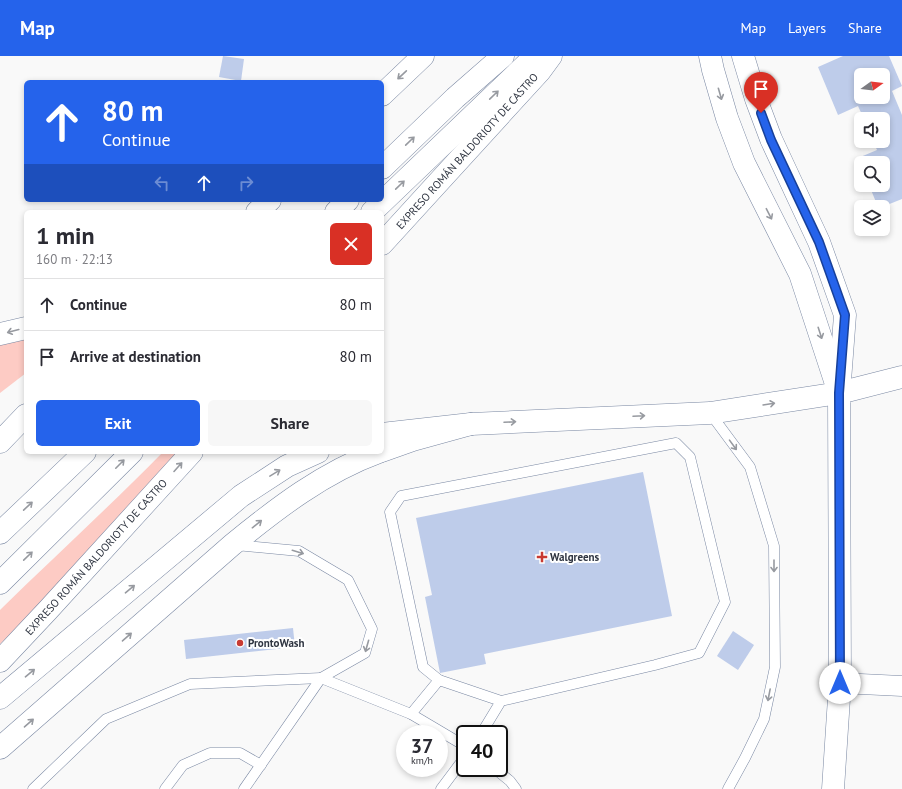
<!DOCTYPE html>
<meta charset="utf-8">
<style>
:root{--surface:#fff;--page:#f7f7f7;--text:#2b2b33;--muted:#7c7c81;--line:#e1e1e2;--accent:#2563eb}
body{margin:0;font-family:"PT Sans",sans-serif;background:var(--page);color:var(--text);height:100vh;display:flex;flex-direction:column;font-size:15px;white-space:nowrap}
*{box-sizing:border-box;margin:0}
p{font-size:13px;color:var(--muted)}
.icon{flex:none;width:22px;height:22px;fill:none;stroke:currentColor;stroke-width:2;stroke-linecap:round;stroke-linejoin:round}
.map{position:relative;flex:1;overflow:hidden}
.side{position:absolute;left:24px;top:154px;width:360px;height:244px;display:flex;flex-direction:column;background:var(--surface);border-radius:6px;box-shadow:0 2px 6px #0003}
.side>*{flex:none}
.guide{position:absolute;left:24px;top:24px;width:360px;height:122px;border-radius:6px;box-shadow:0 2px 6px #0003;background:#2563eb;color:#fff;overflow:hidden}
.needle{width:26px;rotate:75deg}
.buttons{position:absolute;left:854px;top:12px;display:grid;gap:8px}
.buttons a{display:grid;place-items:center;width:36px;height:36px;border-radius:6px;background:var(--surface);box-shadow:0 2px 6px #0003;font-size:20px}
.speed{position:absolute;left:396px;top:669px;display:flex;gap:8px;font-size:20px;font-weight:700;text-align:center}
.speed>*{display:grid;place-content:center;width:52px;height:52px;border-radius:50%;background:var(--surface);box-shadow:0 2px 6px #0003;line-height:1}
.speed small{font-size:10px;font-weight:400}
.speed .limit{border:2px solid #111;border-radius:6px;background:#fff;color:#111}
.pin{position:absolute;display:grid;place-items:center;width:34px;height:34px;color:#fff;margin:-41px -17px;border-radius:50% 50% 50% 0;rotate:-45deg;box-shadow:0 0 4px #0007}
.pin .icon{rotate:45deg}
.me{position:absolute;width:44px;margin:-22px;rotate:0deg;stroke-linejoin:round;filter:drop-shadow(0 0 3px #0008)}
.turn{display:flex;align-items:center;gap:14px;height:84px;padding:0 12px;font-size:18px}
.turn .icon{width:52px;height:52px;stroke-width:2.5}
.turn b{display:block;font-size:28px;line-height:34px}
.lanes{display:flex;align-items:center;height:38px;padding:0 12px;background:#0003;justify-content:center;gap:20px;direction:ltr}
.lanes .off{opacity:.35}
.round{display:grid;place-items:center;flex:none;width:42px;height:42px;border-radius:6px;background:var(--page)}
.summary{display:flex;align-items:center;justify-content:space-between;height:68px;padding:0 12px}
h1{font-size:24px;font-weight:700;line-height:30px}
.primary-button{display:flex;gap:8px;margin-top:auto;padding:8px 12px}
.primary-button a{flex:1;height:46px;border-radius:6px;background:var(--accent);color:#fff;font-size:16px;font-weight:700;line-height:46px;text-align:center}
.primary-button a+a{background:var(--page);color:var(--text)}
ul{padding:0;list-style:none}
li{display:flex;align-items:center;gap:12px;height:52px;padding:0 12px;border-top:1px solid var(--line)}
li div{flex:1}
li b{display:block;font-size:15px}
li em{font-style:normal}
header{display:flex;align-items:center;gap:24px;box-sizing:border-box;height:56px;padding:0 20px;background:var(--accent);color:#fff}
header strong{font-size:19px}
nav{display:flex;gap:22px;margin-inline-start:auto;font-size:14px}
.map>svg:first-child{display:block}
.green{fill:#fdcbc4}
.building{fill:#beccea;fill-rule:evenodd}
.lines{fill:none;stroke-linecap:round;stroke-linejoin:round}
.lane-casing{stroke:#7987a2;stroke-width:11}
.street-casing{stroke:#7987a2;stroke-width:21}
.secondary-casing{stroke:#7987a2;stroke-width:23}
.primary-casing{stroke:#7987a2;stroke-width:23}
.highway-casing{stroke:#7987a2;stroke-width:23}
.lane{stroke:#fff;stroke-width:10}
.street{stroke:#fff;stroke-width:20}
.secondary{stroke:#fff;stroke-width:22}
.primary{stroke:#fff;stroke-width:22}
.highway{stroke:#fff;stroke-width:22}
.oneway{stroke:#979aa0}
.route-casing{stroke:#184099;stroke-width:10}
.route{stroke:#2563eb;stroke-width:7}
.poi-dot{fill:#c83a32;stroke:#fff;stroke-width:1.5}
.labels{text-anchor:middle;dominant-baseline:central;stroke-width:4;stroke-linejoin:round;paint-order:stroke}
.street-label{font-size:11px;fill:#2f3541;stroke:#fff}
.poi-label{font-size:11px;font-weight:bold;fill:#2f3541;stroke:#fff;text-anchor:start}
</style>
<header>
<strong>Map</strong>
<nav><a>Map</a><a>Layers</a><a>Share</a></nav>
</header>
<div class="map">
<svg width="902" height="733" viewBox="0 0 902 733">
<rect width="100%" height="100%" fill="#f9f9f9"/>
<!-- green -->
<g class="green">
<polygon points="26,281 26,317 0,337 0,288"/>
<path d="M163 396H181L17 572 0 588V554C54 501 110 450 163 396Z"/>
</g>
<!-- building -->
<g class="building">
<polygon points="223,0 244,3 241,25 219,21"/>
<path d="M843 0H889L902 30 892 35 902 59V143L882 151H878L869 129H883V107H861V110L858 102 877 94 873 85H883V63H864L858 50 838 59 818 11ZM861 19H883V41H861Z"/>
<polygon points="643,416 672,560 484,598 486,608 440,617 425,541 432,539 416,462"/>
<polygon points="293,572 295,591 186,603 184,584"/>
<polygon points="733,575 754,589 738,614 717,600"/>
</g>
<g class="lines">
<defs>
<g id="lane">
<polyline points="710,357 750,411 774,490 775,611 764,663 745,702 728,733"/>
<polyline points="236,489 299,495 348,524 372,573 365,597 321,622 244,733"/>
<polyline points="411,658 439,624"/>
<polyline points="481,678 501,645 655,609 699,597 725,546 690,401 676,387 401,440 390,456 423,611 439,624 501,645"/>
<polyline points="494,712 510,725 516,733"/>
<polyline points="33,733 106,663 190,628 321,622 411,658 465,690"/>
<polyline points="165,733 183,709 210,697 240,697 261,709"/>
<polyline points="441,733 465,701"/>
</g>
<polyline id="street" points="840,627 902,630"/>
<polyline id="secondary" points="833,733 840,627 839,337 902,321"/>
<g id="primary">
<polyline points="382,395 413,384 471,368 710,357 839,337"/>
<path d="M0 692 232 489C277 452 324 416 379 396"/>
</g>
<g id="highway">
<polyline points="710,0 713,14 727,62 744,107 800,218 839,337"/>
<polyline points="743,0 756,43 771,83 819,186 845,259 840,325"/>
<polyline points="382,39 423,0"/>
<polyline points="382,112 455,42 503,0"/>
<polyline points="257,156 270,144"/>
<polyline points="336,156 348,144"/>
<polyline points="372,156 535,0"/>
<polyline points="382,188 540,15 551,0"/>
<polyline points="0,278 26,272"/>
<polyline points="382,378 471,368"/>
<polyline points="0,386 26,359"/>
<polyline points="0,477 85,396"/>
<polyline points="0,527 132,396"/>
<polyline points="0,605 48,554 192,396"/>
<polyline points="0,642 241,440 287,410 318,396"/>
</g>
</defs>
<!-- lane casing -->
<use href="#lane" class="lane-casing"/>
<!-- street casing -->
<use href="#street" class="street-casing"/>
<!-- secondary casing -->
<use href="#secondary" class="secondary-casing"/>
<!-- primary casing -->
<use href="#primary" class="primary-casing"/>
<!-- highway casing -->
<use href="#highway" class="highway-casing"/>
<!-- lane -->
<use href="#lane" class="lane"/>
<!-- street -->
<use href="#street" class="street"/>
<!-- secondary -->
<use href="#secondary" class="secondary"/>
<!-- primary -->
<use href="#primary" class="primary"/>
<!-- highway -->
<use href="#highway" class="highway"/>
</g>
<!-- one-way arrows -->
<defs><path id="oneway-shaft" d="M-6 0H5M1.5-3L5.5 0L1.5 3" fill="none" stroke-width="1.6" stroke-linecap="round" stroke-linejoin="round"/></defs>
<g class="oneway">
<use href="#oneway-shaft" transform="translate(402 19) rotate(137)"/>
<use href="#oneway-shaft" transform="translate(720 38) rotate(74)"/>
<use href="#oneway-shaft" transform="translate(494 39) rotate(-44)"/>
<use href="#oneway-shaft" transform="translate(410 85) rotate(-44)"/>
<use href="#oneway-shaft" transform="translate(400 129) rotate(-44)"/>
<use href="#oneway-shaft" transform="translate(769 158) rotate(63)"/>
<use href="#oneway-shaft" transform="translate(13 275) rotate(165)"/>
<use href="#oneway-shaft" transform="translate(820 277) rotate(72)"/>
<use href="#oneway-shaft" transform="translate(769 348) rotate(-9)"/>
<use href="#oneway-shaft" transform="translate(639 360) rotate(-3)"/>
<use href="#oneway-shaft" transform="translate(510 366) rotate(-3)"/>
<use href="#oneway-shaft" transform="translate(733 389) rotate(54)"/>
<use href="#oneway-shaft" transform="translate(120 408) rotate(-45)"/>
<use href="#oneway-shaft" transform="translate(178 411) rotate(-48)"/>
<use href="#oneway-shaft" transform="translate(275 417) rotate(-31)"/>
<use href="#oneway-shaft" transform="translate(28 450) rotate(-43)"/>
<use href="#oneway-shaft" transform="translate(257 468) rotate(-39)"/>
<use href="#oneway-shaft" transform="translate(298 496) rotate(17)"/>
<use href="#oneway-shaft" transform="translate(28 500) rotate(-44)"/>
<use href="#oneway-shaft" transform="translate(774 510) rotate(90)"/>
<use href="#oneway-shaft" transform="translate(130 533) rotate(-40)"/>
<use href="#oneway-shaft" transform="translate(127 581) rotate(-41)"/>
<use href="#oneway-shaft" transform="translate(367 590) rotate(106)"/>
<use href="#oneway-shaft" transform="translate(30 617) rotate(-40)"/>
<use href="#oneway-shaft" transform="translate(769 639) rotate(101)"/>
<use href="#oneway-shaft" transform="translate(29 667) rotate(-41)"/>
</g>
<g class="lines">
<defs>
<polyline id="route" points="761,57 771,84 819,186 845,259 839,337 840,627"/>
</defs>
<!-- route casing -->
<use href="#route" class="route-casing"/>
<!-- route -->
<use href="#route" class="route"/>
</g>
<!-- markers -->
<g class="poi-dot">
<path d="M540 495h4v4h4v4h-4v4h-4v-4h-4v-4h4z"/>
<circle cx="240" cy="587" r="4"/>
</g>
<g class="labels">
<!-- street labels -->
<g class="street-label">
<text transform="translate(467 95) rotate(-48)">EXPRESO ROMÁN BALDORIOTY DE CASTRO</text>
<text transform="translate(96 501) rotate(-48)">EXPRESO ROMÁN BALDORIOTY DE CASTRO</text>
</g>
<!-- poi labels -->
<g class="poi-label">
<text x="550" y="501">Walgreens</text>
<text x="248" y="587">ProntoWash</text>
</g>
</g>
</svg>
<div class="buttons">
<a><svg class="needle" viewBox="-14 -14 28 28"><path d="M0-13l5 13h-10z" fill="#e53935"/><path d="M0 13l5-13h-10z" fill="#7c7c81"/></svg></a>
<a><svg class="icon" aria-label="sound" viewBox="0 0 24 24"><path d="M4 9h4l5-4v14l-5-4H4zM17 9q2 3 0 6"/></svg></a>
<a><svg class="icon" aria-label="search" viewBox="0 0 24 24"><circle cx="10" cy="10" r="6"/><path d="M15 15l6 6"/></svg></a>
<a><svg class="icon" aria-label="layers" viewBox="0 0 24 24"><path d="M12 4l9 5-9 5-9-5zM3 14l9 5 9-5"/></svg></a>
</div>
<div class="speed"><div>37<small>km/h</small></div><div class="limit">40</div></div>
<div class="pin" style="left:761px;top:57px;background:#d93025"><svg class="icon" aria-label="arrive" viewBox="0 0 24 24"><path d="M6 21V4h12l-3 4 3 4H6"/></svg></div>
<svg class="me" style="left:840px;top:627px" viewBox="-20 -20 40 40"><circle r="19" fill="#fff"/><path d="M0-13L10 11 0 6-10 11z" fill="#2563eb"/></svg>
<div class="guide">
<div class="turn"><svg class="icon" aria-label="ahead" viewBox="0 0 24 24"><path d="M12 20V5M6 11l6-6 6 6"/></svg><div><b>80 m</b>Continue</div></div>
<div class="lanes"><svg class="icon off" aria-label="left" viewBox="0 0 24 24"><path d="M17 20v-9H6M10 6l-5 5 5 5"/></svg><svg class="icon" aria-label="ahead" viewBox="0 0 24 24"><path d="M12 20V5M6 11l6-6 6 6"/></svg><svg class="icon off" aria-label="right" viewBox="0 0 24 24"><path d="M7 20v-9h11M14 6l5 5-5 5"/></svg></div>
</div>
<section class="side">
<div class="summary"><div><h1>1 min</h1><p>160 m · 22:13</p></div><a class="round" style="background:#d93025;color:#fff"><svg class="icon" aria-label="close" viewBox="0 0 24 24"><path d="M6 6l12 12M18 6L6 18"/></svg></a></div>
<ul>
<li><svg class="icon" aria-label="ahead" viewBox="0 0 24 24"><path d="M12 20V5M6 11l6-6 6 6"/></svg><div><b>Continue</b></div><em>80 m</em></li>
<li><svg class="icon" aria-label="arrive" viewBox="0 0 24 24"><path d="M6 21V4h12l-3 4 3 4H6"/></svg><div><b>Arrive at destination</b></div><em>80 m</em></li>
</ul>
<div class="primary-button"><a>Exit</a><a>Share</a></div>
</section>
</div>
